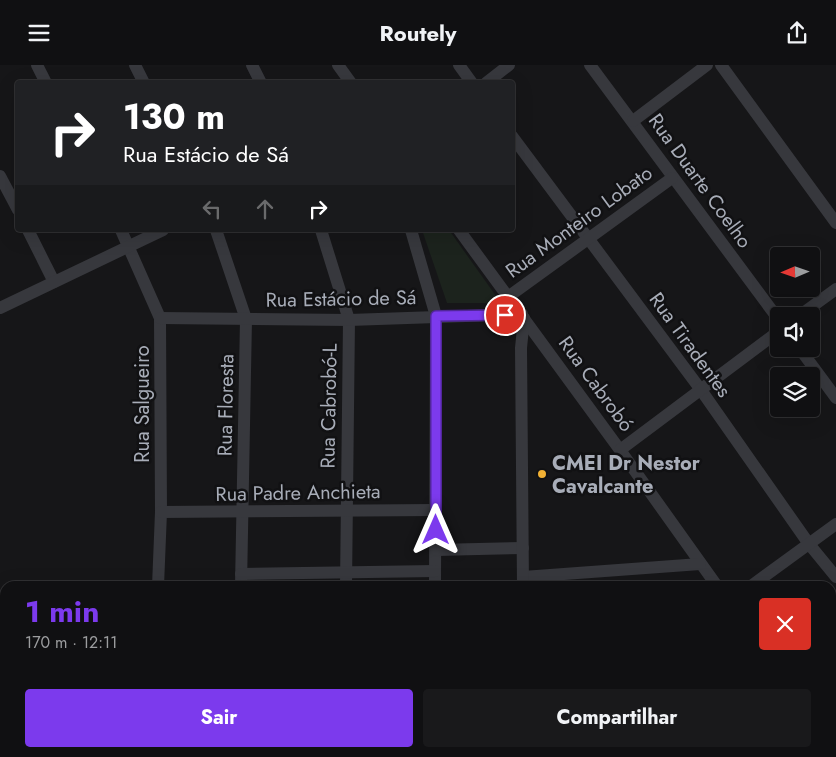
<!DOCTYPE html>
<html lang="pt">
<meta charset="utf-8">
<style>
:root{--surface:#101012;--page:#19191b;--text:#f1f3f6;--muted:#9c9d9f;--line:#303032;--accent:#7c3aed}
body{margin:0;font-family:Jost,sans-serif;background:var(--page);color:var(--text);height:100vh;display:flex;flex-direction:column;font-size:19px;white-space:nowrap}
*{box-sizing:border-box;margin:0}
p{font-size:16px;color:var(--muted)}
.icon{flex:none;width:28px;height:28px;fill:none;stroke:currentColor;stroke-width:2;stroke-linecap:round;stroke-linejoin:round}
.map{position:relative;flex:1;overflow:hidden}
.sheet{position:absolute;left:0px;top:516px;width:836px;height:176px;display:flex;flex-direction:column;background:var(--surface);border-radius:15px 15px 0 0;box-shadow:0 5px 20px #0002,0 0 0 1px var(--line)}
.sheet>*{flex:none}
.guide{position:absolute;left:15px;top:15px;width:500px;height:152px;border-radius:5px;box-shadow:0 5px 20px #0002,0 0 0 1px var(--line);background:#202124;color:#fff;overflow:hidden}
.needle{width:32px;rotate:268deg}
.controls{position:absolute;left:770px;top:182px;display:grid;gap:10px}
.controls a{display:grid;place-items:center;width:50px;height:50px;border-radius:5px;background:var(--surface);box-shadow:0 5px 20px #0002,0 0 0 1px var(--line);font-size:25px}
.pin{position:absolute;display:grid;place-items:center;width:42px;height:42px;color:#fff;margin:-21px;border:2px solid #fff;border-radius:50%;box-shadow:0 1px 5px #0007}
.me{position:absolute;width:55px;margin:-28px;rotate:0deg;stroke-linejoin:round;filter:drop-shadow(0 0 4px #0008)}
.turn{display:flex;align-items:center;gap:18px;height:105px;padding:0 25px;font-size:22px}
.turn .icon{width:65px;height:65px;stroke-width:2.5}
.turn b{display:block;font-size:35px;line-height:42px}
.lanes{display:flex;align-items:center;height:48px;padding:0 25px;background:#0003;justify-content:center;gap:25px;direction:ltr}
.lanes .off{opacity:.35}
.round{display:grid;place-items:center;flex:none;width:52px;height:52px;border-radius:5px;background:var(--page)}
.overview{display:flex;align-items:center;justify-content:space-between;height:85px;padding:0 25px}
h1{font-size:30px;font-weight:700;line-height:38px;color:var(--accent)}
.primary-button{display:flex;gap:10px;margin-top:auto;padding:10px 25px}
.primary-button a{flex:1;height:58px;border-radius:5px;background:var(--accent);color:#fff;font-size:20px;font-weight:700;line-height:58px;text-align:center}
.primary-button a+a{background:var(--page);color:var(--text)}
header{display:flex;justify-content:space-between;align-items:center;height:65px;padding:0 25px;background:var(--surface);font-size:22px;font-weight:700}
.map>svg:first-child{display:block}
.green{fill:#1c231d}
.lines{fill:none;stroke-linecap:round;stroke-linejoin:round}
.minor{stroke:#37383d;stroke-width:12}
.major{stroke:#53555c;stroke-width:15}
.route-casing{stroke:#51269a;stroke-width:12}
.route{stroke:#7c3aed;stroke-width:9}
.poi-dot{fill:#f2b134;stroke:#111113;stroke-width:2}
.labels{text-anchor:middle;dominant-baseline:central;stroke-width:5;stroke-linejoin:round;paint-order:stroke}
.street-label{font-size:20px;fill:#a8adb8;stroke:#111113}
.poi-label{font-size:20px;font-weight:bold;fill:#a8adb8;stroke:#111113;text-anchor:start}
</style>
<header><svg class="icon" aria-label="menu" viewBox="0 0 24 24"><path d="M4 6h16M4 12h16M4 18h16"/></svg>Routely<svg class="icon" aria-label="share" viewBox="0 0 24 24"><path d="M12 15V3M7 8l5-5 5 5M5 13v7h14v-7"/></svg></header>
<div class="map">
<svg width="836" height="692" viewBox="0 0 836 692">
<rect width="100%" height="100%" fill="#161618"/>
<!-- green -->
<g class="green">
<polygon points="422,165 449,165 501,238 447,238"/>
<polygon points="630,688 684,688 666,692 632,692"/>
</g>
<g class="lines">
<!-- minor -->
<g class="minor">
<polyline points="37,0 46,18"/>
<polyline points="135,0 144,18"/>
<polyline points="252,0 261,18"/>
<polyline points="338,0 351,18"/>
<polyline points="459,0 472,18"/>
<polyline points="590,0 779,255"/>
<polyline points="721,0 836,158"/>
<polyline points="486,18 509,0"/>
<polyline points="633,56 707,0"/>
<polyline points="512,71 701,325 809,479 836,512"/>
<polyline points="0,111 18,145"/>
<polyline points="28,165 54,217"/>
<polyline points="121,165 160,253 161,447 158,521"/>
<polyline points="216,165 246,254 241,521"/>
<polyline points="321,165 349,255 346,521"/>
<polyline points="411,165 436,251 435,521"/>
<polyline points="459,165 620,385 717,521"/>
<polyline points="508,232 672,113"/>
<polyline points="0,243 163,165"/>
<polyline points="799,251 836,224"/>
<polyline points="160,253 349,255 522,249"/>
<polyline points="800,284 836,333"/>
<polyline points="620,385 779,266"/>
<polyline points="161,447 436,445"/>
<polyline points="436,485 523,483"/>
<polyline points="241,509 435,506"/>
<polyline points="523,512 700,499"/>
<polyline points="523,521 521,283 524,253"/>
<polyline points="751,521 836,459"/>
<polyline points="50,692 51,688"/>
<polyline points="149,692 150,688"/>
<polyline points="235,692 235,688"/>
<polyline points="344,692 344,688"/>
<polyline points="434,692 434,688"/>
<polyline points="522,692 522,688"/>
</g>
<!-- major -->
<g class="major">
<polyline points="831,667 836,659"/>
<polyline points="817,692 820,688"/>
<polyline points="833,692 836,685"/>
</g>
</g>
<g class="lines">
<defs>
<polyline id="route" points="436,465 436,251 505,250"/>
</defs>
<!-- route casing -->
<use href="#route" class="route-casing"/>
<!-- route -->
<use href="#route" class="route"/>
</g>
<!-- markers -->
<circle class="poi-dot" cx="542" cy="409" r="5"/>
<g class="labels">
<!-- street labels -->
<g class="street-label">
<text transform="translate(700 116) rotate(54)">Rua Duarte Coelho</text>
<text transform="translate(579 157) rotate(-36)">Rua Monteiro Lobato</text>
<text transform="translate(341 234) rotate(-1)">Rua Estácio de Sá</text>
<text transform="translate(690 280) rotate(54)">Rua Tiradentes</text>
<text transform="translate(596 319) rotate(54)">Rua Cabrobó</text>
<text transform="translate(142 339) rotate(-90)">Rua Salgueiro</text>
<text transform="translate(226 340) rotate(-89)">Rua Floresta</text>
<text transform="translate(329 341) rotate(-89)">Rua Cabrobó-L</text>
<text transform="translate(298 428) rotate(-1)">Rua Padre Anchieta</text>
</g>
<!-- poi labels -->
<g class="poi-label">
<text x="552" y="398">CMEI Dr Nestor<tspan x="552" dy="23">Cavalcante</tspan></text>
</g>
</g>
</svg>
<div class="controls">
<a><svg class="needle" viewBox="-14 -14 28 28"><path d="M0-13l5 13h-10z" fill="#e53935"/><path d="M0 13l5-13h-10z" fill="#9c9d9f"/></svg></a>
<a><svg class="icon" aria-label="sound" viewBox="0 0 24 24"><path d="M4 9h4l5-4v14l-5-4H4zM17 9q2 3 0 6"/></svg></a>
<a><svg class="icon" aria-label="layers" viewBox="0 0 24 24"><path d="M12 4l9 5-9 5-9-5zM3 14l9 5 9-5"/></svg></a>
</div>
<div class="pin" style="left:505px;top:250px;background:#d93025"><svg class="icon" aria-label="arrive" viewBox="0 0 24 24"><path d="M6 21V4h12l-3 4 3 4H6"/></svg></div>
<svg class="me" style="left:436px;top:465px" viewBox="-20 -20 40 40"><path d="M0-17L14 15 0 8-14 15z" fill="#7c3aed" stroke="#fff" stroke-width="4"/></svg>
<div class="guide">
<div class="turn"><svg class="icon" aria-label="right" viewBox="0 0 24 24"><path d="M7 20v-9h11M14 6l5 5-5 5"/></svg><div><b>130 m</b>Rua Estácio de Sá</div></div>
<div class="lanes"><svg class="icon off" aria-label="left" viewBox="0 0 24 24"><path d="M17 20v-9H6M10 6l-5 5 5 5"/></svg><svg class="icon off" aria-label="ahead" viewBox="0 0 24 24"><path d="M12 20V5M6 11l6-6 6 6"/></svg><svg class="icon" aria-label="right" viewBox="0 0 24 24"><path d="M7 20v-9h11M14 6l5 5-5 5"/></svg></div>
</div>
<section class="sheet">
<div class="overview"><div><h1>1 min</h1><p>170 m · 12:11</p></div><a class="round" style="background:#d93025;color:#fff"><svg class="icon" aria-label="close" viewBox="0 0 24 24"><path d="M6 6l12 12M18 6L6 18"/></svg></a></div>
<div class="primary-button"><a>Sair</a><a>Compartilhar</a></div>
</section>
</div>
